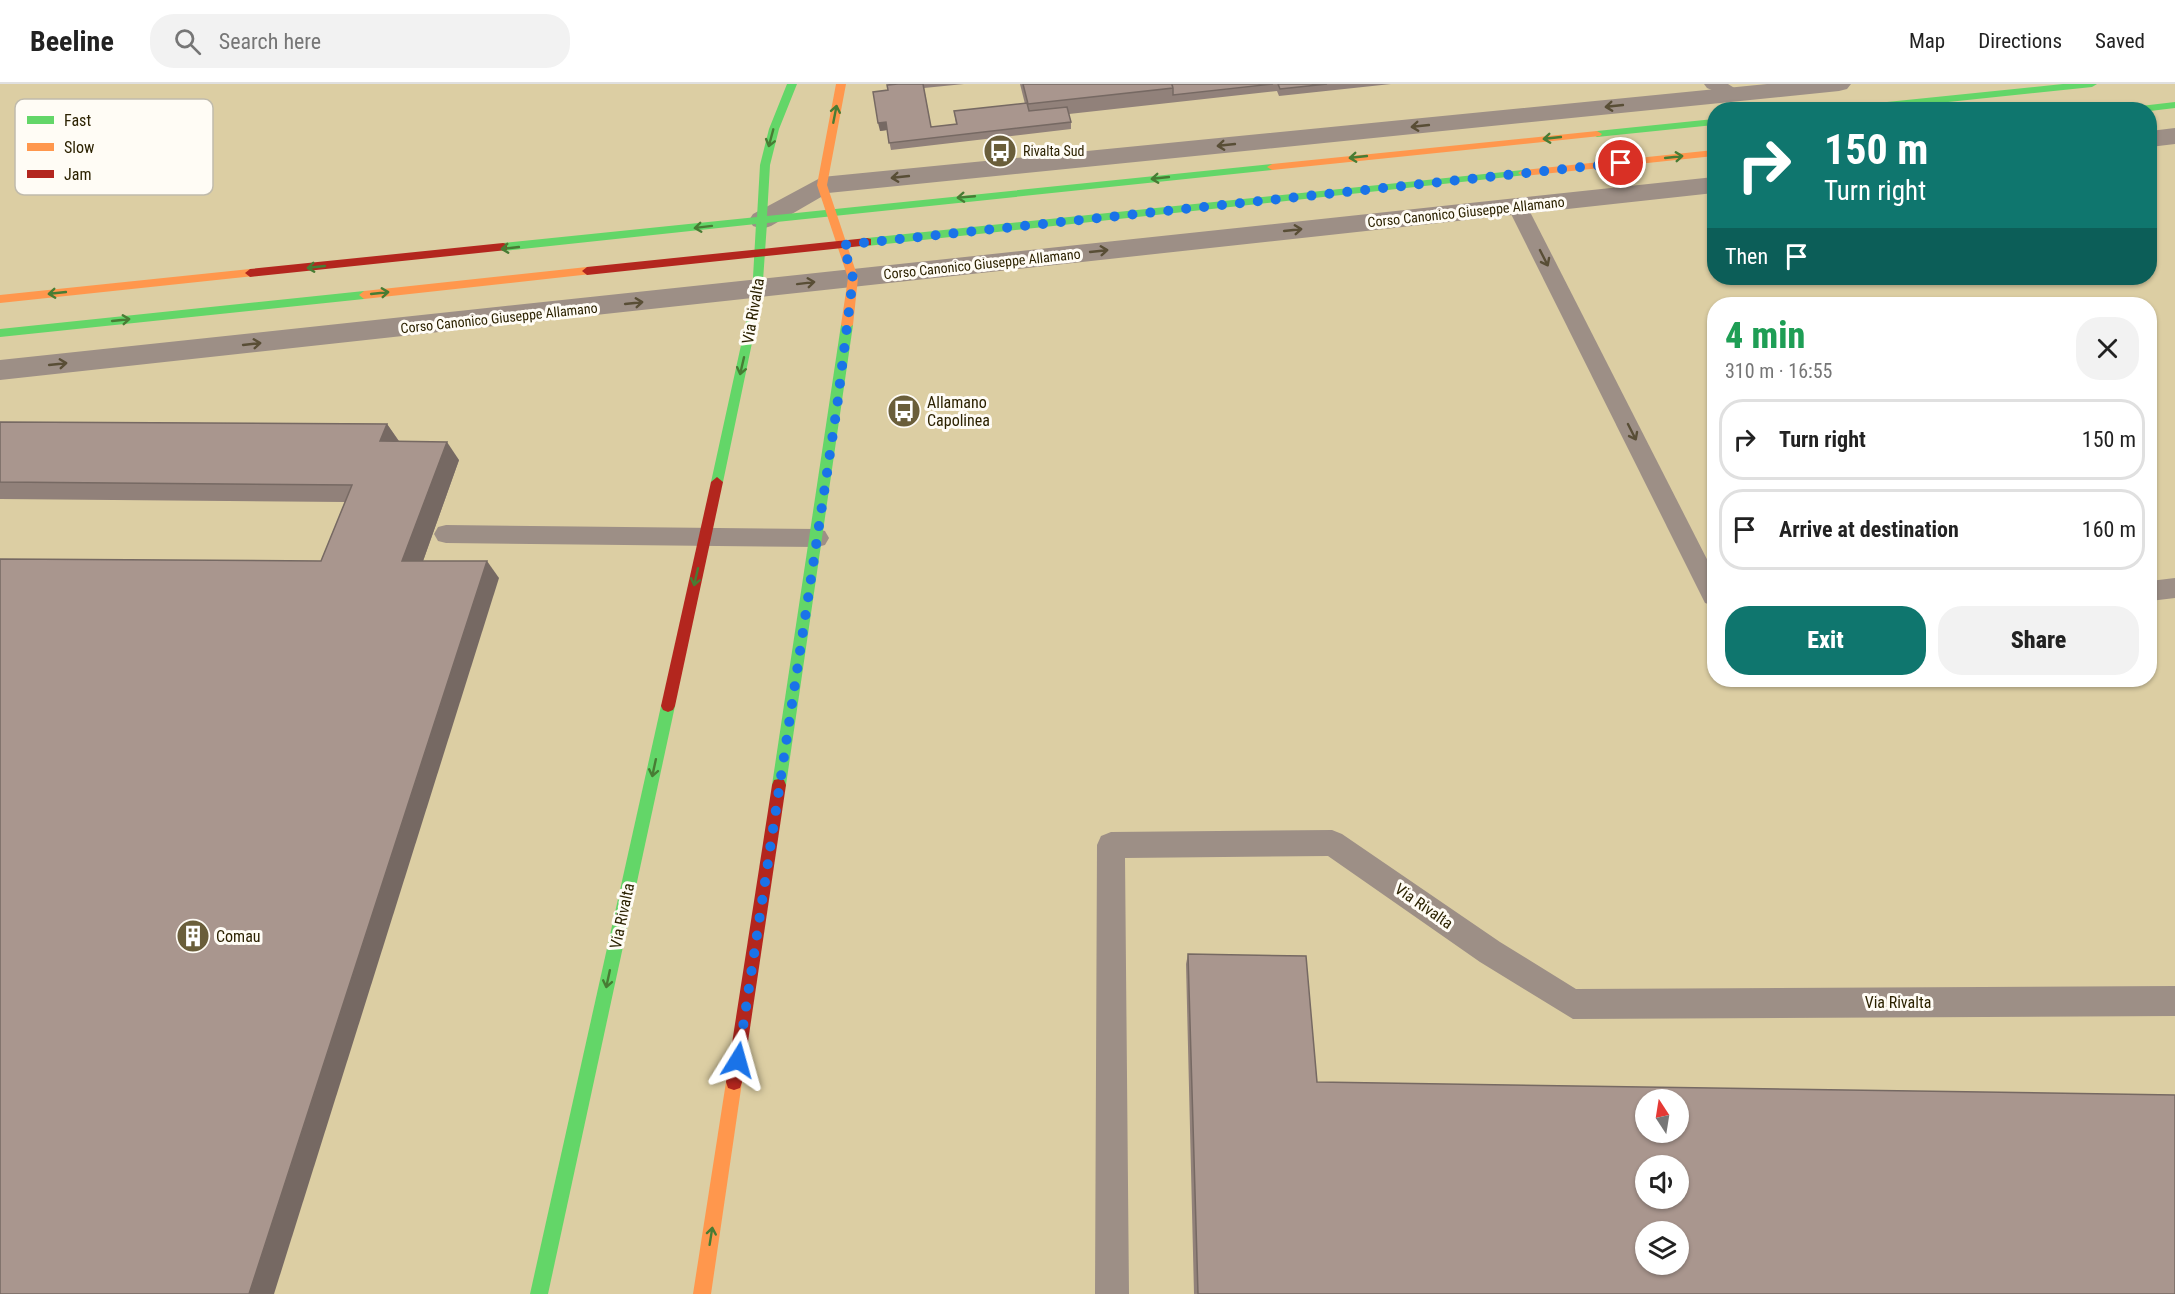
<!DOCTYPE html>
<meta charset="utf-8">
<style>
:root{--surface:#fff;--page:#f2f2f2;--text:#222;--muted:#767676;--line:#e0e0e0;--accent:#0f766e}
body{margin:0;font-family:"Roboto Condensed",sans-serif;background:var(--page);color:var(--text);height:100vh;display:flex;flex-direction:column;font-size:22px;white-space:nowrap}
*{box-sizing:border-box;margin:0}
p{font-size:20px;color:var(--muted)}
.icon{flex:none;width:33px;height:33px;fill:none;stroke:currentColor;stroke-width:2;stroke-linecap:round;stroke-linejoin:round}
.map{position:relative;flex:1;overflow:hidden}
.side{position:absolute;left:1707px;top:213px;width:450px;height:390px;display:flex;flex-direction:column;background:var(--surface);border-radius:24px;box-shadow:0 2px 4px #0004}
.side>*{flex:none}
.top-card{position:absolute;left:1707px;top:18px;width:450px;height:183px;border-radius:24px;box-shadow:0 2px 4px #0004;background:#0f766e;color:#fff;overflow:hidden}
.needle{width:39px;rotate:348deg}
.buttons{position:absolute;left:1635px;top:1005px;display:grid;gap:12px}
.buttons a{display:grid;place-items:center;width:54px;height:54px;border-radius:50%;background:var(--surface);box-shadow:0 2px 4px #0004;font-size:30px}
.pin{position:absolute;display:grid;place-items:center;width:51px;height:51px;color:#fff;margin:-26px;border:3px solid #fff;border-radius:50%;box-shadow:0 2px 6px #0007}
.me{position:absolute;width:66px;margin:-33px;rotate:8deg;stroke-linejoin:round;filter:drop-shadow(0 0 4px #0008)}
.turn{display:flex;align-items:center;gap:21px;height:126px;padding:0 18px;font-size:27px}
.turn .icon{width:78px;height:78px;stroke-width:2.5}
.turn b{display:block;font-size:42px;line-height:51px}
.then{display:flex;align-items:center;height:57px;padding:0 18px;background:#0003;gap:12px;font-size:22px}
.round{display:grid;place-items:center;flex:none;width:63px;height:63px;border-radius:24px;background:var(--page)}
.overview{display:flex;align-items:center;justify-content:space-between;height:102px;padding:0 18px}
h1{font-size:36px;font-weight:800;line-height:45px;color:#1e9e55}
.button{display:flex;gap:12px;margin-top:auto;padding:12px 18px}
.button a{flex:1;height:69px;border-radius:24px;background:var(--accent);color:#fff;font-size:24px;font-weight:800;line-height:69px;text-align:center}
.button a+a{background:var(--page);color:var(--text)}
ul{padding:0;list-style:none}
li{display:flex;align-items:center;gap:18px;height:81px;margin:0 12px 9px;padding:0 6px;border:3px solid var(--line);border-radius:24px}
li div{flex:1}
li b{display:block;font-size:22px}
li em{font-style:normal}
header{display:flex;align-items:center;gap:36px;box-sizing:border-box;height:84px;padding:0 30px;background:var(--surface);border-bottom:2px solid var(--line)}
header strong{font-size:28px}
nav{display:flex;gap:33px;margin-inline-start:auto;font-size:21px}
.search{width:420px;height:54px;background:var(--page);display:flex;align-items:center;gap:15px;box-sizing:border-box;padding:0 21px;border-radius:24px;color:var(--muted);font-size:22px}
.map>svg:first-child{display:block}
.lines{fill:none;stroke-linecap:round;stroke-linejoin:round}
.lane{fill:#9d8f86;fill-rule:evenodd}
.street{fill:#9d8f86;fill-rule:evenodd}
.fast{fill:#63d668;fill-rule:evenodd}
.slow{fill:#ff974d;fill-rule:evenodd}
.jam{fill:#b3261e;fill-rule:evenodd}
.wall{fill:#91817a}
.shaded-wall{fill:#766963}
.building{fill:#a9968e;stroke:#766963;stroke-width:1.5;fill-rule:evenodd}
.oneway{stroke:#594e36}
.oneway2{stroke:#487c34}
.route{stroke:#1a73e8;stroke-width:10;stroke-dasharray:0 18}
.labels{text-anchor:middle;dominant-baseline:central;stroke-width:6;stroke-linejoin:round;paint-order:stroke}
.far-poi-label{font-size:14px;fill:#2c2201;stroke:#fffcf5;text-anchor:start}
.far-street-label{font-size:14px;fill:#2c2201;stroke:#fffcf5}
.street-label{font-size:16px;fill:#2c2201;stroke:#fffcf5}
.poi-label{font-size:16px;fill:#2c2201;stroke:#fffcf5;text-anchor:start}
.key{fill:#fffcf5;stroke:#c0bbac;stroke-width:1.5}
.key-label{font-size:16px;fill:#2c2201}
</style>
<header>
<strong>Beeline</strong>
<div class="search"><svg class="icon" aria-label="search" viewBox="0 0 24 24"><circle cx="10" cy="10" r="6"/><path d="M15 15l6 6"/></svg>Search here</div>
<nav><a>Map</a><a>Directions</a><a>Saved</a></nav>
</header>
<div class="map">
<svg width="2175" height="1210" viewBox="0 0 2175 1210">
<rect width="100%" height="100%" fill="#dccea3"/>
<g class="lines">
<!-- lane -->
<g class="lane">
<polygon points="1704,0 1728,0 1744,10 1735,16 1707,4"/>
<polygon points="1517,116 1524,117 1527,122 1714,489 1714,522 1705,519 1507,122 1510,117"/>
<polygon points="446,441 817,445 825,447 829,454 825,461 817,463 446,459 438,457 434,450 438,443"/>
<polygon points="2175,494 2175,514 2150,517 2150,497"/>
<polygon points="1332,746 1342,750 1500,858 1576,905 2175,902 2175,932 1573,935 1480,878 1328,772 1125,774 1129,1210 1095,1210 1097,761 1101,752 1111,748"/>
</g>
<!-- street -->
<g class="street">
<polygon points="1767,0 1851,0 1847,5 1839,7 828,109 771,142 762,145 753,142 749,136 753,130 822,93"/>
<polygon points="2175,44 2175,60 2150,63 2150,47"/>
<polygon points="1714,93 1714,109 0,296 0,276"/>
</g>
<!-- fast -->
<g class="fast">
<polygon points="787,0 797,0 779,45 770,81 767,132 1272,80 1277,83 1272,86 767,139 762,211 723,398 717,403 711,398 752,211 756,140 503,167 498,163 503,159 757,133 760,81 769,45"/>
<polygon points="2063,0 2097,0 2092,3 1872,26 1833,26 1838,23"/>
<polygon points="2175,18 2175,24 2150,27 2127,26 2132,23"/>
<polygon points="1714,35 1714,41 1597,53 1592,50 1597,47"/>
<polygon points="1523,86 1527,87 1527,91 867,162 862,158 867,154"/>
<polygon points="364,207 369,211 364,215 0,253 0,245"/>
<polygon points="847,237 853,241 786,701 784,706 779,707 774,706 772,701 841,241"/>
<polygon points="668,616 673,618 675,622 548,1210 530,1210 661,622 663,618"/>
</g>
<!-- slow -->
<g class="slow">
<polygon points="836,0 846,0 827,101 858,194 853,241 847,245 841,241 848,194 817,101"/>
<polygon points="1597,47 1602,50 1600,52 1272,86 1267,83 1272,80"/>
<polygon points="1714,66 1714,72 1523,92 1518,89 1523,86"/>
<polygon points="587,183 591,184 591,190 364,215 359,211 364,207"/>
<polygon points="250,185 255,189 254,192 0,219 0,211"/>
<polygon points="734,990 740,992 742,998 711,1210 693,1210 726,998 728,992"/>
</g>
<!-- jam -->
<g class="jam">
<polygon points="867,154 871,155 871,161 587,191 582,187 587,183"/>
<polygon points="503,159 507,160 507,166 250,193 245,189 250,185"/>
<polygon points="717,393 723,398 675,622 673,626 668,628 663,626 661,622 711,398"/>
<polygon points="779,695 784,696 786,701 742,998 740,1004 734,1006 728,1004 726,998 772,701 774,696"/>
</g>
</g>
<!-- wall -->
<g class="wall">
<polygon points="898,0 964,0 924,4 931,43 956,40 954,27 1025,20 1020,0 1391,0 1279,12 1277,7 1069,30 1071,38 1071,45 891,66 887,46 880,47 888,6"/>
<polygon points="0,338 387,340 399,357 459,376 423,477 499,494 321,477 345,418 0,415"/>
<polygon points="1188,870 1317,998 2175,1210 1194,1210 1186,880"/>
</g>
<!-- shaded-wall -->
<g class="shaded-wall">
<polygon points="886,38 887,46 880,47 878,39"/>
<polygon points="387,340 400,359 380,357"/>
<polygon points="447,358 459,376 417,494 402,477"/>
<polygon points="487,477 499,494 274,1210 249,1210"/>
</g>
<!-- building -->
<g class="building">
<polygon points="898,0 923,0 931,43 957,40 954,27 1027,19 1029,27 1067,23 1071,38 889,59 886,38 878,39 873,8 888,6 887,1"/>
<polygon points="1023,0 1172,0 1173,4 1028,20"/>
<polygon points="1172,0 1273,0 1173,11 1173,4"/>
<polygon points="1278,0 1327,0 1280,5"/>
<polygon points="0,338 387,340 380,357 447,358 402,477 487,477 249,1210 0,1210 0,475 321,477 352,401 0,398"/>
<path d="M1188 870 1306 872 1317 998 2175 1011V1210H1198ZM1646 1016H1678V1048H1646ZM1646 1082H1678V1114H1646ZM1646 1148H1678V1180H1646Z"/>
</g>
<!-- one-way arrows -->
<defs><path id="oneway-shaft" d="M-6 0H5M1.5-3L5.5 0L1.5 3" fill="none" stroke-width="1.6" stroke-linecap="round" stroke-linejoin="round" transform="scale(1.5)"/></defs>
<g class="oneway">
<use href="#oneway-shaft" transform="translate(1614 22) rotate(174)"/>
<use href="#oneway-shaft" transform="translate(1420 42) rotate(174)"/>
<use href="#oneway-shaft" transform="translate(1226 61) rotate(174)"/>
<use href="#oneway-shaft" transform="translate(900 93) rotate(174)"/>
<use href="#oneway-shaft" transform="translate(1293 146) rotate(-6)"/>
<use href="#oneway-shaft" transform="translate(1099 167) rotate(-6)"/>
<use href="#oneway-shaft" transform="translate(1544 174) rotate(63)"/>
<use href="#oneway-shaft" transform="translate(806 199) rotate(-7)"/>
<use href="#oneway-shaft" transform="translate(634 219) rotate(-6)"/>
<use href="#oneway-shaft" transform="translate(252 260) rotate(-6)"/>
<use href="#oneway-shaft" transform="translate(58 280) rotate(-6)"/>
<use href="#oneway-shaft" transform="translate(1632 348) rotate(63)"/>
</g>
<g class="oneway2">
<use href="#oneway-shaft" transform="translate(835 30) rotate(-79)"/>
<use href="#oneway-shaft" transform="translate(771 54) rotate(105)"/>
<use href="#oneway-shaft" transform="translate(1552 54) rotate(174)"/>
<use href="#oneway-shaft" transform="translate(1358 73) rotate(174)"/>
<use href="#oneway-shaft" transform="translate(1674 73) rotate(-6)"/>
<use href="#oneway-shaft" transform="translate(1160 94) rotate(174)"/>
<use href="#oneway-shaft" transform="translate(966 113) rotate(175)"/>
<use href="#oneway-shaft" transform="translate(703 143) rotate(173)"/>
<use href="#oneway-shaft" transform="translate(510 164) rotate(174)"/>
<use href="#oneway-shaft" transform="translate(316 183) rotate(174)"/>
<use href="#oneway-shaft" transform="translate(57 209) rotate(174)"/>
<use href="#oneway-shaft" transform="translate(380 209) rotate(-6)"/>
<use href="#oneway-shaft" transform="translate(121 236) rotate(-6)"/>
<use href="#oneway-shaft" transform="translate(742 282) rotate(103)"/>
<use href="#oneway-shaft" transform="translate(696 493) rotate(103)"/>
<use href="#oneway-shaft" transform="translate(654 684) rotate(102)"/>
<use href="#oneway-shaft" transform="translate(608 895) rotate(102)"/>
<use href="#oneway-shaft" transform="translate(711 1152) rotate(-81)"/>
</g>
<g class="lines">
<!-- route -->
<polyline class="route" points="738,976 837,323 853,194 843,161 1621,79"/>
</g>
<!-- icons -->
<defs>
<symbol id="bus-disc" viewBox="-11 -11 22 22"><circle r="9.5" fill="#6a5e3a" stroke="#fffcf5"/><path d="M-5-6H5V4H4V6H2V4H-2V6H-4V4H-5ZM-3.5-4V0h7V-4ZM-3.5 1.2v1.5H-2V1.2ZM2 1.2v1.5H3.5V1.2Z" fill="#fff"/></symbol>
<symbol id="building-disc" viewBox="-11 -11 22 22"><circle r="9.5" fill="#6a5e3a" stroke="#fffcf5"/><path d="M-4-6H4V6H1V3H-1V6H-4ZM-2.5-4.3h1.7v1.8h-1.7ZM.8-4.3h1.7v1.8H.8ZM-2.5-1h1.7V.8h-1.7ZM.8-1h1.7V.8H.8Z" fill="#fff"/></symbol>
</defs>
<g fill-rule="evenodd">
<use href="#bus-disc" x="981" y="48" width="38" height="38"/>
<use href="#bus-disc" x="885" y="308" width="38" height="38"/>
<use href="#building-disc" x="174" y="833" width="38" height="38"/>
</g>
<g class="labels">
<!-- far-poi labels -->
<g class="far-poi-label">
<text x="1023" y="67">Rivalta Sud</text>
</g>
<!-- far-street labels -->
<g class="far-street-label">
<text transform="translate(1466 128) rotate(-6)">Corso Canonico Giuseppe Allamano</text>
<text transform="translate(982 180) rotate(-6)">Corso Canonico Giuseppe Allamano</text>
<text transform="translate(499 234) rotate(-6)">Corso Canonico Giuseppe Allamano</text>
</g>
<!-- street labels -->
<g class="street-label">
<text transform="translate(753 227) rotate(-80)">Via Rivalta</text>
<text transform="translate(1424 822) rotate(35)">Via Rivalta</text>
<text transform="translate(622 832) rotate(-78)">Via Rivalta</text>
<text x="1898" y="918">Via Rivalta</text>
</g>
<!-- poi labels -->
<g class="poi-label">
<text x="927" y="318">Allamano<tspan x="927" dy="18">Capolinea</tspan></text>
<text x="216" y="852">Comau</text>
</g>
</g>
<!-- legend -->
<rect x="15" y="15" width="198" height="96" rx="9" class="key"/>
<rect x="27" y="32" width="27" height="8" fill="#63d668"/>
<rect x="27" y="59" width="27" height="8" fill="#ff974d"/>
<rect x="27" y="86" width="27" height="8" fill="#b3261e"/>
<g class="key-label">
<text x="64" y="42">Fast</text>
<text x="64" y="69">Slow</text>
<text x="64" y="96">Jam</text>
</g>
</svg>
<div class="buttons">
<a><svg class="needle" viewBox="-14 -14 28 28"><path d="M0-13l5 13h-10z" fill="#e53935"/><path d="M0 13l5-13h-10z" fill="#767676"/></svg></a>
<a><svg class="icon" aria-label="sound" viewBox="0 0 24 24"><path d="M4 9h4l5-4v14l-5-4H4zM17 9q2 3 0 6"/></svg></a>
<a><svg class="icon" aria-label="layers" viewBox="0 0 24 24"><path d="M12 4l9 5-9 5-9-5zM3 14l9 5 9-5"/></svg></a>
</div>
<div class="pin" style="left:1621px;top:79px;background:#d93025"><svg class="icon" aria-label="arrive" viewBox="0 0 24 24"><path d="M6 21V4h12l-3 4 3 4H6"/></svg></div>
<svg class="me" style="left:738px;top:976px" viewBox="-20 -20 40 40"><path d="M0-17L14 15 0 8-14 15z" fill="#1a73e8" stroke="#fff" stroke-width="4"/></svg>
<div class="top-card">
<div class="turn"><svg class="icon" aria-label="right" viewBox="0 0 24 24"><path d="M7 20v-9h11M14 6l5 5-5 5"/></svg><div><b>150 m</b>Turn right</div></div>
<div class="then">Then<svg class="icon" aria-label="arrive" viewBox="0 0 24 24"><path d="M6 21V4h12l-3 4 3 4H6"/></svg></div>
</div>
<section class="side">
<div class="overview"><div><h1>4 min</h1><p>310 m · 16:55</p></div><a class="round"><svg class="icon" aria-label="close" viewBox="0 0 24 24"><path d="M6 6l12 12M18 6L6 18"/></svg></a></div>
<ul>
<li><svg class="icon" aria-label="right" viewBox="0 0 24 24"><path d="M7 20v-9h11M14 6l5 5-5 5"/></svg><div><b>Turn right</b></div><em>150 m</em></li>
<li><svg class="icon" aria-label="arrive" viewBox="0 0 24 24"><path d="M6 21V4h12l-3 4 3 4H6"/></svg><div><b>Arrive at destination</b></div><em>160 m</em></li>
</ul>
<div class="button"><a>Exit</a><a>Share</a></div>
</section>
</div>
